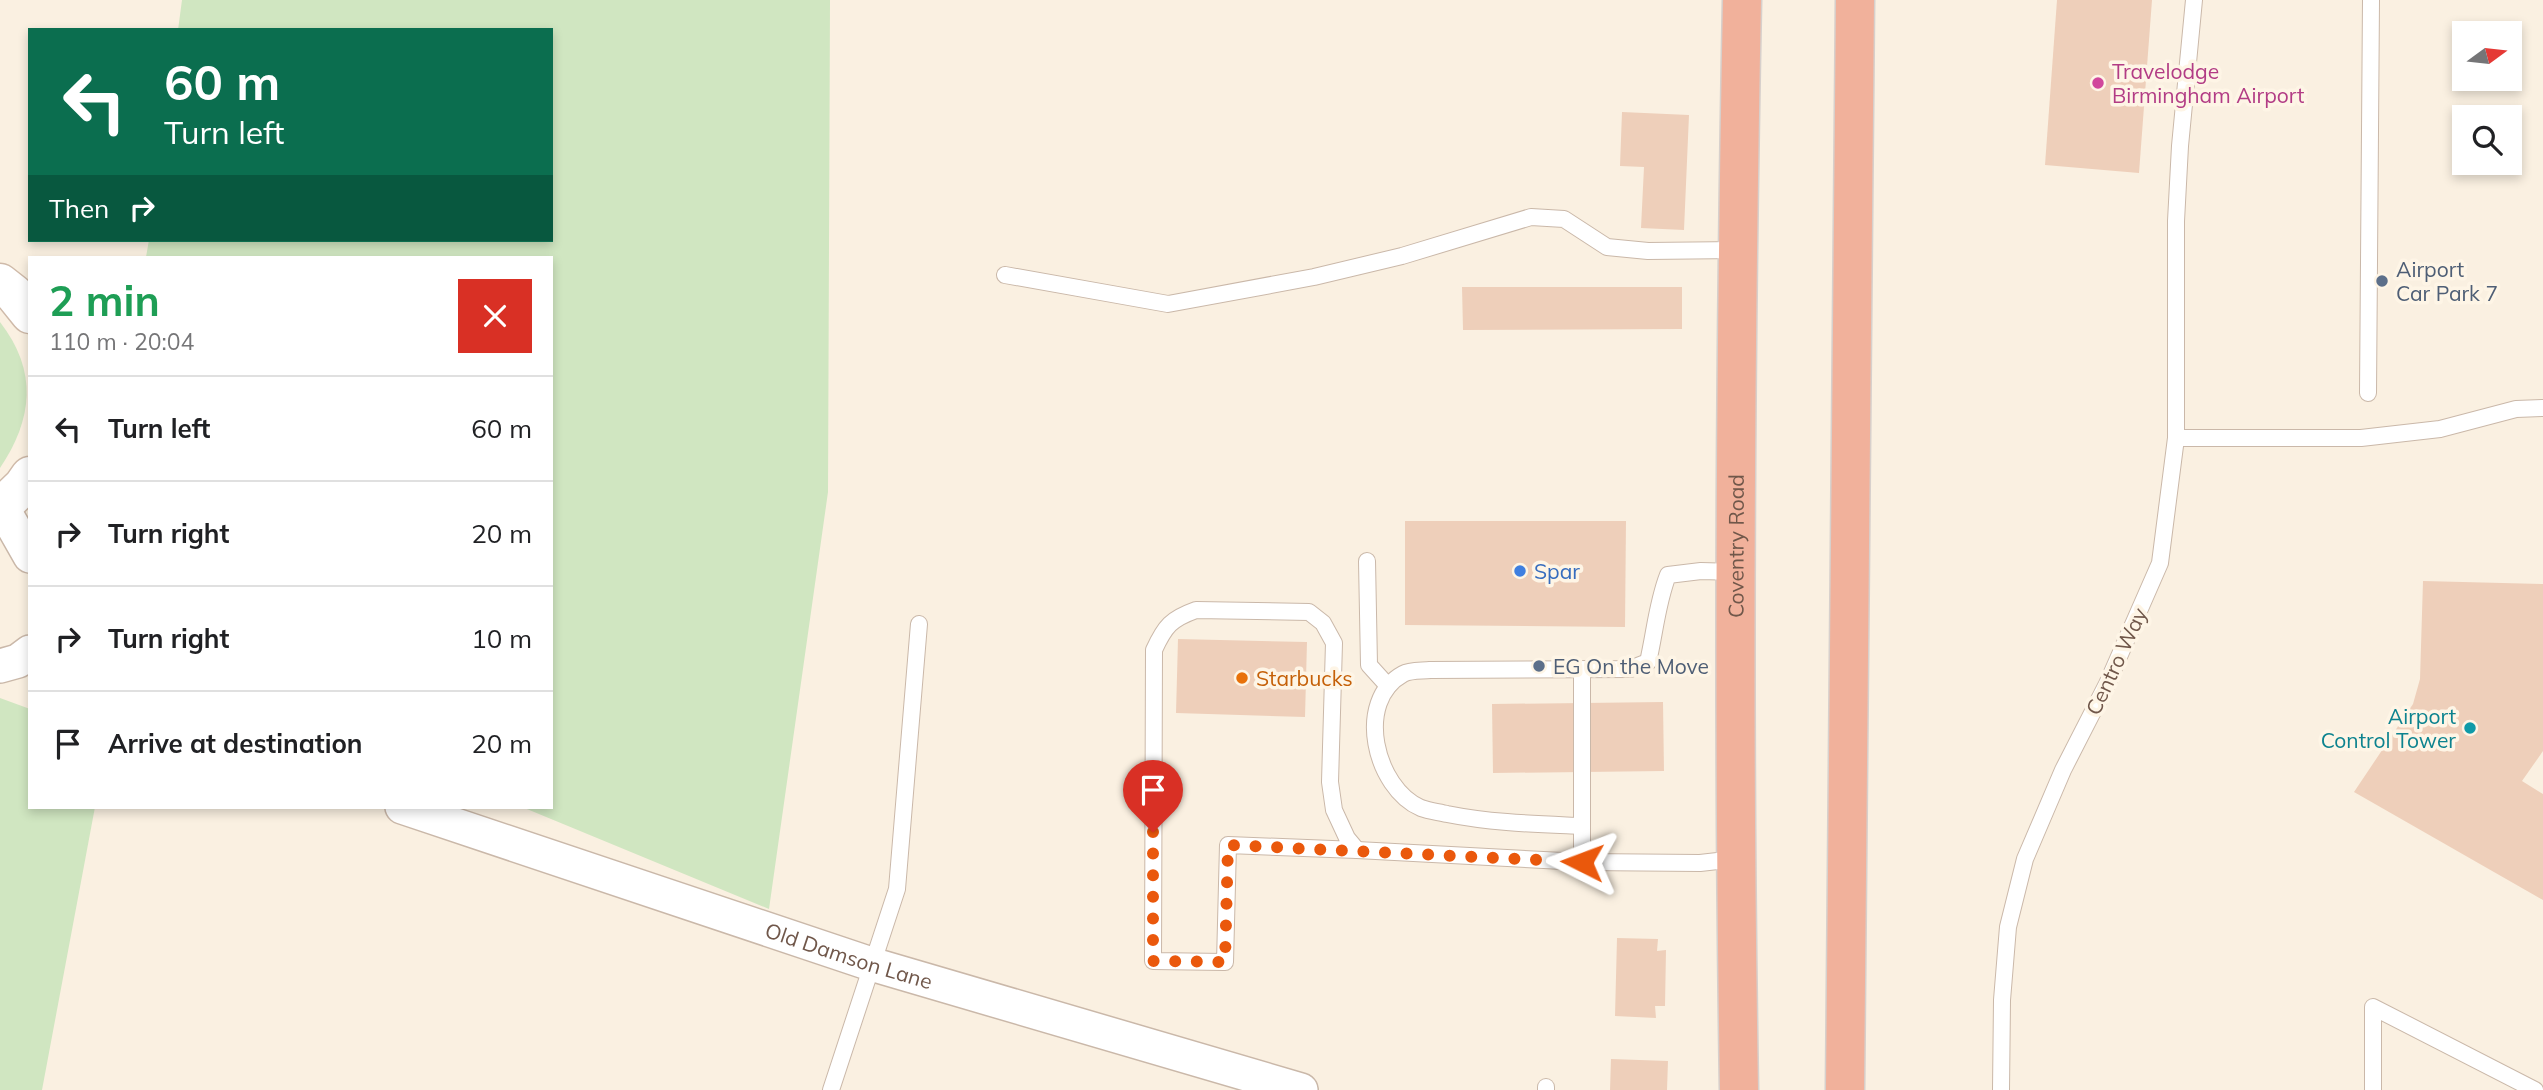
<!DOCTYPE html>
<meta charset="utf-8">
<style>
:root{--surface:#fff;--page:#f2f2f2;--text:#202124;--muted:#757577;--line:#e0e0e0}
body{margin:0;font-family:Mulish,sans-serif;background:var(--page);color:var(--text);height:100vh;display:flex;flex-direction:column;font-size:26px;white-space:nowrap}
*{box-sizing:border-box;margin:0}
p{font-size:23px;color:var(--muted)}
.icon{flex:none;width:38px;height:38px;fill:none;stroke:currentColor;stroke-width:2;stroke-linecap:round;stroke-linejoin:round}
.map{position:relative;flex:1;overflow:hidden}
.panel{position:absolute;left:28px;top:256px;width:525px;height:553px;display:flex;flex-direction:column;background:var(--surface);border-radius:0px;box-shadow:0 4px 10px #0003}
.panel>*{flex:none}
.banner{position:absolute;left:28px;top:28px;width:525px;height:214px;border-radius:0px;box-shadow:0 4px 10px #0003;background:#0b6e4f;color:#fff;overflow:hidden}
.needle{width:46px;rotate:75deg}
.controls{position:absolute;left:2452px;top:21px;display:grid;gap:14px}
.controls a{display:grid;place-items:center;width:70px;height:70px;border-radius:0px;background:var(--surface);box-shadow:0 4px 10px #0003;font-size:35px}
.pin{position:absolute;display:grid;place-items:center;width:60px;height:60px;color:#fff;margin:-72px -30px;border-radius:50% 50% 50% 0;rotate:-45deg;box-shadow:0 0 7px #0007}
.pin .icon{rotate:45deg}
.me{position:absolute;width:77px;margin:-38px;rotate:273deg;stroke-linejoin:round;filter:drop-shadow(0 0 5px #0008)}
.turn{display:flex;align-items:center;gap:24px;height:147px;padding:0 21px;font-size:32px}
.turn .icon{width:91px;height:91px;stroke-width:2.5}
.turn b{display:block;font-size:49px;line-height:60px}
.then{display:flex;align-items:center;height:66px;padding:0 21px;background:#0003;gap:14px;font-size:26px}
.round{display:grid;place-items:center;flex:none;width:74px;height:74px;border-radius:0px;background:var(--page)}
.summary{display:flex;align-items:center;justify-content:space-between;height:119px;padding:0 21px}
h1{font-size:42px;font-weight:700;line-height:52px;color:#1e9e55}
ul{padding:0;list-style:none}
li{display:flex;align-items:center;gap:21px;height:105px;padding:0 21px;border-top:2px solid var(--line)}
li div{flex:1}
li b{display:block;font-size:26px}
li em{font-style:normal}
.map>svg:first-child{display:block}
.green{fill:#d0e6c1}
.building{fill:#eecfba}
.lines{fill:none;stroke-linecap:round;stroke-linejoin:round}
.lane-casing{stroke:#cab8a9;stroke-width:18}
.street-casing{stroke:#cab8a9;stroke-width:36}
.secondary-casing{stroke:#cfbaa9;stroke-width:41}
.highway-casing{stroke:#d7d0cc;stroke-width:41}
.lane{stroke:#fff;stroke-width:16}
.street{stroke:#fff;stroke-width:33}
.secondary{stroke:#fff;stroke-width:38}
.highway{stroke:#f1b19b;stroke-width:38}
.route{stroke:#ea580c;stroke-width:12;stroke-dasharray:0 21.6}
.hotel-dot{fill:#d1479c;stroke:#fef5e6;stroke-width:2.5}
.service-dot{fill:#5c6f8a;stroke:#fef5e6;stroke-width:2.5}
.shop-dot{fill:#3f7fe0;stroke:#fef5e6;stroke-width:2.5}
.food-dot{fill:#e8710a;stroke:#fef5e6;stroke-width:2.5}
.culture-dot{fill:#0f9aa8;stroke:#fef5e6;stroke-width:2.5}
.labels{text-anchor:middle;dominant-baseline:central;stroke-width:7;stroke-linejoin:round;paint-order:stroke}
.hotel-label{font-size:21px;fill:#b23c85;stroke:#fef5e6;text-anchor:start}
.service-label{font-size:21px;fill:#4e5e75;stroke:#fef5e6;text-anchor:start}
.street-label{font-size:21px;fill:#70574a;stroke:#fef5e6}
.shop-label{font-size:21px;fill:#366cbe;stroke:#fef5e6;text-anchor:start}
.food-label{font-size:21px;fill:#c56008;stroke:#fef5e6;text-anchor:start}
.culture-label{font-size:21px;fill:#0d838f;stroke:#fef5e6;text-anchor:end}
</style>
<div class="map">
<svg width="2543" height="1090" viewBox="0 0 2543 1090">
<rect width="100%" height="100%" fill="#faf0e1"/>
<!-- green -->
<g class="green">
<polygon points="182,0 830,0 828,492 769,909 522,807 551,807 551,257 146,257 149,240 551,240 551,30 178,30"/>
<path d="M0 322C38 371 33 419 0 468Z"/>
<polygon points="0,698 30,709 30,807 95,807 42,1090 0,1090"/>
</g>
<!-- building -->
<g class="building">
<polygon points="2057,0 2152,0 2139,173 2045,165"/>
<polygon points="1622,112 1689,115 1684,230 1641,228 1644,167 1620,166"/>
<polygon points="1462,287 1682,287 1682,329 1463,330"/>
<polygon points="1405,521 1626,521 1625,627 1405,625"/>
<polygon points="2423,581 2543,584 2543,751 2522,781 2543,794 2543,900 2354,792 2413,704 2420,679"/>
<polygon points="1178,639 1307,642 1305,717 1176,713"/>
<polygon points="1663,702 1664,771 1493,773 1492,704"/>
<polygon points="1617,938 1658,939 1657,951 1666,950 1665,1006 1655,1006 1656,1018 1615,1016"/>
<polygon points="1611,1059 1668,1061 1667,1090 1610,1090"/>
</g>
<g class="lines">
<defs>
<g id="lane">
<polyline points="1005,275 1168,304 1314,277 1402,256 1531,217 1564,219 1607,247 1648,251 1737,250"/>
<polyline points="2368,393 2371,0"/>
<polyline points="2176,438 2361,438 2440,429 2516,409 2543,408"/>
<polyline points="1367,561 1369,665 1388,686"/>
<path d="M1196 610 1309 612 1323 623 1334 643 1330 782 1334 810 1347 838 1357 850 1228 845 1225 962 1153 961 1154 650C1165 626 1171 619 1196 610Z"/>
<polyline points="1582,669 1582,862"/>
<path d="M1581 826C1536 824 1492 823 1447 814 1439 812 1429 811 1421 808 1375 788 1354 701 1403 674 1410 670 1422 671 1430 670L1630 669 1648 662C1655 632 1657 603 1668 575L1701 571 1736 572"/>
<polyline points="1357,850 1582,862 1700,863 1735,859"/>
<polyline points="831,1090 897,889 919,624"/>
<polyline points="1546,1090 1546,1087"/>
<polyline points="2001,1090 2002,1000 2008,927 2025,859 2063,770 2107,684 2160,563 2176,438 2176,221 2180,146 2194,0"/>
<polyline points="2373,1090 2373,1007 2535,1090"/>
</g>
<g id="street">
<polyline points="2,507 30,556"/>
<polyline points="0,666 18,661 30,652"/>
<path id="s1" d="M402 807 871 964 1301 1090"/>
</g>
<g id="secondary">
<polyline points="0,283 14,294 30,314"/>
<polyline points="0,508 23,486 30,476"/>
</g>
<g id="highway">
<path id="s2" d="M1739 1090C1733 727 1735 363 1742 0"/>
<polyline points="1845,1090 1855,0"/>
</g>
</defs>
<!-- lane casing -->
<use href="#lane" class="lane-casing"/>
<!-- street casing -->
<use href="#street" class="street-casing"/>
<!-- secondary casing -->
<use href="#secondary" class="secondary-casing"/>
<!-- highway casing -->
<use href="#highway" class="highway-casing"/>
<!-- lane -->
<use href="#lane" class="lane"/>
<!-- street -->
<use href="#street" class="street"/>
<!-- secondary -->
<use href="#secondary" class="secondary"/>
<!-- highway -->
<use href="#highway" class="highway"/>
</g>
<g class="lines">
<!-- route -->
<polyline class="route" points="1153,832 1153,961 1225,962 1228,845 1582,862"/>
</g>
<!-- markers -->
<circle class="hotel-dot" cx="2098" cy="83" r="7"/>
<g class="service-dot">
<circle cx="2382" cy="281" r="7"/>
<circle cx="1539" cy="666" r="7"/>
</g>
<circle class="shop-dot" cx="1520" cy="571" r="7"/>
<circle class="food-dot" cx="1242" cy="678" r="7"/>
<circle class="culture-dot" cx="2470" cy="728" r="7"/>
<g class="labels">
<!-- hotel labels -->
<g class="hotel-label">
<text x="2112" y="71">Travelodge<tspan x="2112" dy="24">Birmingham Airport</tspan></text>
</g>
<!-- service labels -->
<g class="service-label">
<text x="2396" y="269">Airport<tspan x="2396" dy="24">Car Park 7</tspan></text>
<text x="1553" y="666">EG On the Move</text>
</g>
<!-- street labels -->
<g class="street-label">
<text stroke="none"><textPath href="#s2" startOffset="544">Coventry Road</textPath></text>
<text transform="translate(2116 661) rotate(-65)">Centro Way</text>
<text stroke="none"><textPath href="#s1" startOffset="471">Old Damson Lane</textPath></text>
</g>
<!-- shop labels -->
<g class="shop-label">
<text x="1534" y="571">Spar</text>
</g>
<!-- food labels -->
<g class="food-label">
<text x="1256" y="678">Starbucks</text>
</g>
<!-- culture labels -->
<g class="culture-label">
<text x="2456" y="716">Airport<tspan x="2456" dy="24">Control Tower</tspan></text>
</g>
</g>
</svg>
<div class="controls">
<a><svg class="needle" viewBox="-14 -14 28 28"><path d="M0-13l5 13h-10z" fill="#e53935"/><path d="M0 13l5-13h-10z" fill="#757577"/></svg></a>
<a><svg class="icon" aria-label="search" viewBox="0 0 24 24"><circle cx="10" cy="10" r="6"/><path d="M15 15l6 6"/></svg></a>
</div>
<div class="pin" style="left:1153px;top:832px;background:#d93025"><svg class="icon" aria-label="arrive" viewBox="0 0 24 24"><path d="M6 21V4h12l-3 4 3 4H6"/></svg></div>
<svg class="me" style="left:1582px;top:862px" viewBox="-20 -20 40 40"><path d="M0-17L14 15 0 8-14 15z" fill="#ea580c" stroke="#fff" stroke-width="4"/></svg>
<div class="banner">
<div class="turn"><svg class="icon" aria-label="left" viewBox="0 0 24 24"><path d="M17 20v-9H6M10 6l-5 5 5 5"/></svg><div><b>60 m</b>Turn left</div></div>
<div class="then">Then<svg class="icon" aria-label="right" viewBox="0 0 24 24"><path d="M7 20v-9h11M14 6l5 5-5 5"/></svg></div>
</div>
<section class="panel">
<div class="summary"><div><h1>2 min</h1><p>110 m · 20:04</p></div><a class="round" style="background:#d93025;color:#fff"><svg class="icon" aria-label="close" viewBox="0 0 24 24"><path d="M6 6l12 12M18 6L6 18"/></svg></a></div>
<ul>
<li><svg class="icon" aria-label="left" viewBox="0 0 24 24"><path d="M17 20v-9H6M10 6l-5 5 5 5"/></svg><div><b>Turn left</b></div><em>60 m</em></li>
<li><svg class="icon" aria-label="right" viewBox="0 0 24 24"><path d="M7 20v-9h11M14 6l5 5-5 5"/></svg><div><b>Turn right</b></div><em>20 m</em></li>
<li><svg class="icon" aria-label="right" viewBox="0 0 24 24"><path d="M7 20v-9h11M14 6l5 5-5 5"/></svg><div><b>Turn right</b></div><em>10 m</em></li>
<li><svg class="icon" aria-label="arrive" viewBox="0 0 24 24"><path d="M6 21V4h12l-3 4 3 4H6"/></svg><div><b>Arrive at destination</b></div><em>20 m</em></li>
</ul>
</section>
</div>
